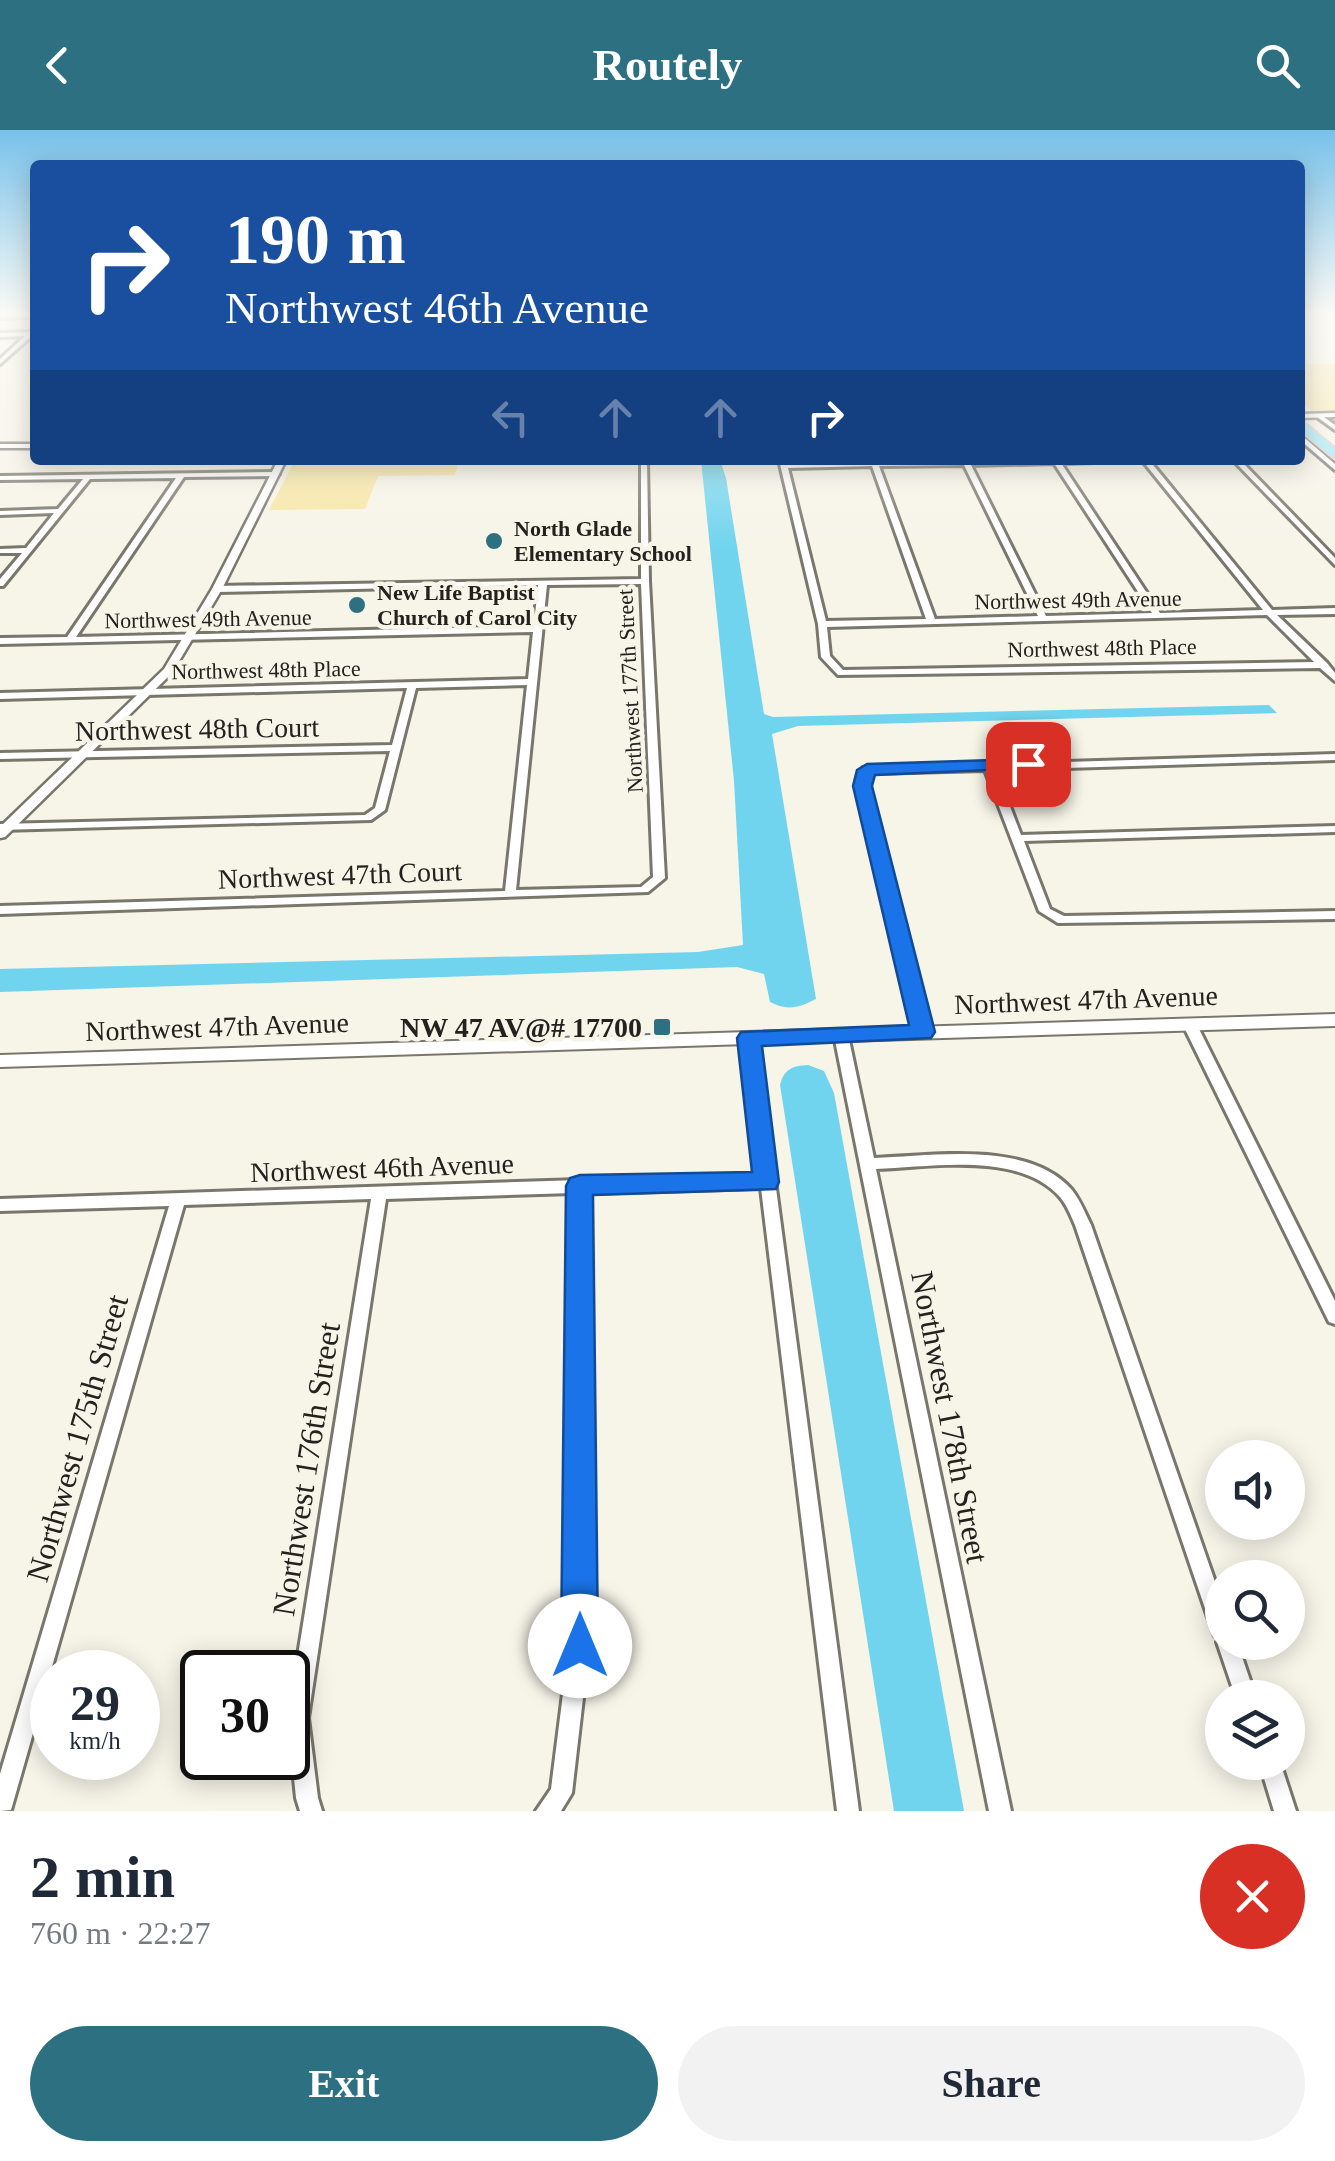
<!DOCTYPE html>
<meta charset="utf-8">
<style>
:root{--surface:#fff;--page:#f2f2f3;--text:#1f2937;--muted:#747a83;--accent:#2d7081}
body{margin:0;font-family:Georgia,serif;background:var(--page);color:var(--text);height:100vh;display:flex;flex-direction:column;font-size:38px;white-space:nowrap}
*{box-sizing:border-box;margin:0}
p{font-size:32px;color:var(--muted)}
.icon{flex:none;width:55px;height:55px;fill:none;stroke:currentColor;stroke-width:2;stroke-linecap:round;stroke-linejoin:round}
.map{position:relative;height:1681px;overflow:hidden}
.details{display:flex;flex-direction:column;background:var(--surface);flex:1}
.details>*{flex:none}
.banner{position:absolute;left:30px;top:30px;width:1275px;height:305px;border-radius:10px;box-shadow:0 5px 25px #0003;background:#1a4fa0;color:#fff;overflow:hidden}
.fabs{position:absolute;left:1205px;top:1310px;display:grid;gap:20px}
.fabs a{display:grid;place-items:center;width:100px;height:100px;border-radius:50%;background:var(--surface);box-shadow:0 5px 25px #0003;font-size:50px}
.speed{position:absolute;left:30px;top:1520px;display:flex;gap:20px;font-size:50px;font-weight:700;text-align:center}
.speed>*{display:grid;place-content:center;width:130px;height:130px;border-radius:50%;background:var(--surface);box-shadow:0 5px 25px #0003;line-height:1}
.speed small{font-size:25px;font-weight:400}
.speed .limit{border:5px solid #111;border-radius:15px;background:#fff;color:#111}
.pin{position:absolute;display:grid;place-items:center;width:85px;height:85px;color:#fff;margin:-42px;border-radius:20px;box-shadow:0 5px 15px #0006}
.me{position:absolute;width:110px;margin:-55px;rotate:0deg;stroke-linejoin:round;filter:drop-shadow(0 0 8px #0008)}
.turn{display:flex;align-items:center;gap:35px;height:210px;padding:0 30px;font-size:45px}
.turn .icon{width:130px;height:130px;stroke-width:2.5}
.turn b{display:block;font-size:70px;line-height:85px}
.lanes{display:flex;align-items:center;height:95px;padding:0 30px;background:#0003;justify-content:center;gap:50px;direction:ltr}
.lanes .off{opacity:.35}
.round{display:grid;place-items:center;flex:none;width:105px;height:105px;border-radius:52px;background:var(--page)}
.headline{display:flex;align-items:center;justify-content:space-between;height:170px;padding:0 30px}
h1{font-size:60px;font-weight:800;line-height:75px}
.cta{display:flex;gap:20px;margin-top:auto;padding:20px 30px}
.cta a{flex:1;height:115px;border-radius:60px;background:var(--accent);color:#fff;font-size:40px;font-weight:800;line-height:115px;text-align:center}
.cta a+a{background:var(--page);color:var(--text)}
header{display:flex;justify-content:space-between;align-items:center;height:130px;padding:0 30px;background:var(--accent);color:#fff;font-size:45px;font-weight:800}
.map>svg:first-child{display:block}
.green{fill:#f7e6a5}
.water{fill:#71d4ee}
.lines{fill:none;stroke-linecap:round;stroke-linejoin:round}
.minor-casing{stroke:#79766b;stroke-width:6}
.tertiary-casing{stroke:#79766b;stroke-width:5}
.secondary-casing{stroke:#79766b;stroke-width:4}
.primary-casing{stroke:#d3d3d2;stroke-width:5}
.minor{fill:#fff;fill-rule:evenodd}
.tertiary{fill:#fff;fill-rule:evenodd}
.secondary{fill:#fff;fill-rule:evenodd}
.primary{fill:#96eafe;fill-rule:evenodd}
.route{fill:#1a73e8;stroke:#114b97;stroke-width:2.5}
.poi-dot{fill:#2d7081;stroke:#f7f4e8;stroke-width:4}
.labels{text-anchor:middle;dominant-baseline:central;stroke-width:9;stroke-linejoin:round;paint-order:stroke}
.far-poi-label{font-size:22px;font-weight:bold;fill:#23221e;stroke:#f7f4e8;text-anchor:start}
.far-street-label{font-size:22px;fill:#23221e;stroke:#f7f4e8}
.street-label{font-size:28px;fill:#23221e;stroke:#f7f4e8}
.poi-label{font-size:28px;font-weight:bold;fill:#23221e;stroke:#f7f4e8;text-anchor:end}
.near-street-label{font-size:32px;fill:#23221e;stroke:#f7f4e8}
</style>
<header><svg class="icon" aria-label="back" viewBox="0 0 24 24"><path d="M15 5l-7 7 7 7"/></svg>Routely<svg class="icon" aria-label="search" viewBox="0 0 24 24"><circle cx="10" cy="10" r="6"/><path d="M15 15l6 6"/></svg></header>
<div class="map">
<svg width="1335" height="1681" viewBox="0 0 1335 1681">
<rect width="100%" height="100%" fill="#f7f4e8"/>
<!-- green -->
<g class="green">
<polygon points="1300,234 1335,234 1335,282 1313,282 1300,271"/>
<polygon points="295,330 459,330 455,345 378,346 365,379 269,380"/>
</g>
<!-- water -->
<g class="water">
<path d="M701 330H720L726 348 764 584 773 587 1269 575 1277 583 798 596 772 604 816 869C798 878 788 881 770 872L764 844 737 837 0 862V839L698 822 743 815 734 651Z"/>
<path d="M808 935 824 941 834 963 964 1681H894L780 955C784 939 792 936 808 935Z"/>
</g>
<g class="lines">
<defs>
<g id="minor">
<polygon points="35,183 35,187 0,188 0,184"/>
<polygon points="35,198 35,203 0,234 0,229 25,206 0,207 0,203 29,202"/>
<polygon points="1317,285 1321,285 1335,295 1335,300 1317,287"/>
<polygon points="1300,304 1335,334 1335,340 1300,310"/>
<path d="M641 330H647L649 451 665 748 648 762 0 784V776L505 761 527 555 416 558 385 680 371 690 0 700V694L365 685 375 678 390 621 0 629V623L392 615 407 558 0 569V563L528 549 533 502 0 514V508L67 507 176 348 90 349 3 456H0V449L22 423H0V419L26 418 54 383 0 385V381L58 379 83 349 0 350V346L275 342 279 344 275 346 184 347 76 507 534 496 538 455 217 462 213 459 217 456 641 449ZM641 454 653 747 641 757 516 760 547 455Z"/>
<path d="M779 330H785L786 334 966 330H1098L1095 332 1061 333 1160 483 1263 480 1142 330H1149L1272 480 1335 478V484L1277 485 1327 533 1335 543V551L1320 538 838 545 821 527 818 494ZM1054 333 1152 483 1046 486 971 335ZM964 335 1038 486 935 489 879 336ZM872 336 926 489 826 491 788 338ZM1267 485 1314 532 843 540 830 526 827 497Z"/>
<polygon points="1233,330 1240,330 1335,428 1335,435"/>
<polygon points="1335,624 1335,630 996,640 1021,705 1335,696 1335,702 1024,711 1050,779 1064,786 1335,781 1335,789 1058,793 1039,781 985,640 871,643 867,656 930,902 928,905 918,905 857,656 863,638"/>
<polygon points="1190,891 1197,895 1335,1171 1335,1194 1329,1192 1183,895"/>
<path d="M841 901 848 905 874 1028C932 1026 1029 1010 1072 1060 1080 1070 1085 1083 1091 1095L1222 1472V1512H1237L1256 1568H1236L1217 1512 1219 1507 1215 1506 1212 1499 1075 1095C1071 1086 1067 1075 1060 1067 1019 1021 931 1037 876 1039L1011 1681H989L834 905Z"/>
<polygon points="749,904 756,908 859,1681 837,1681 761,1058 587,1063 589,1516 572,1663 561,1681 536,1681 551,1659 569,1516 573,1063 386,1069 308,1588 318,1668 322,1681 300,1681 296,1668 288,1588 371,1069 184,1075 11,1680 0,1681 0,1644 169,1076 0,1081 0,1069 580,1050 759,1047 742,908"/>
<polygon points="1259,1632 1280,1632 1296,1681 1274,1681"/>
</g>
<g id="tertiary">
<polygon points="1335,283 1335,287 1300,288 1300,284"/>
<rect x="0" y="314" width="35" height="4"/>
<polygon points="278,330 286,330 222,459 172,543 5,707 0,708 0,697 164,539 212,459"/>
</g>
<polygon id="secondary" points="1335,884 1335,896 0,937 0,925"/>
<polygon id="primary" points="1300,290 1335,319 1335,328 1300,299"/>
</defs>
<!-- minor casing -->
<use href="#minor" class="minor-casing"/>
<!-- tertiary casing -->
<use href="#tertiary" class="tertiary-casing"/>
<!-- secondary casing -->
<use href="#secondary" class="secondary-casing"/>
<!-- primary casing -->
<use href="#primary" class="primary-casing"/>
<!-- minor -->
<use href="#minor" class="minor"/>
<!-- tertiary -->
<use href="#tertiary" class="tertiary"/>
<!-- secondary -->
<use href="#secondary" class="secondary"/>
<!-- primary -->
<use href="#primary" class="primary"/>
</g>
<!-- sky -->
<linearGradient id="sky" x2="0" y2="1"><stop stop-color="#78c1ea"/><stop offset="0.44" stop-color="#fbfaf5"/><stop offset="1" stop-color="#fbfaf5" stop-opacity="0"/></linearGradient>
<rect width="1335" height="417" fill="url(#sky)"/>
<!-- route -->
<polygon class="route" points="1028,629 1034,631 1034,638 875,645 872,656 935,902 931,908 762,916 779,1052 776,1059 593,1065 598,1516 592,1529 580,1534 567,1529 561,1516 566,1056 570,1048 580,1045 752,1042 737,908 741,902 909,895 853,656 857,640 867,634"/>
<!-- markers -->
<g class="poi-dot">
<circle cx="494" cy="411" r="10"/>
<circle cx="357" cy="475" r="10"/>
<rect x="652" y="887" width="20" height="20" rx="5"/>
</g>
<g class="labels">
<!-- far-poi labels -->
<g class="far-poi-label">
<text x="514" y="398">North Glade<tspan x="514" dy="25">Elementary School</tspan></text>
<text x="377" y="462">New Life Baptist<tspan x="377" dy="25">Church of Carol City</tspan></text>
</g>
<!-- far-street labels -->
<g class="far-street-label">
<text transform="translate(1078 470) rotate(-1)">Northwest 49th Avenue</text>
<text transform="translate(208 489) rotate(-1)">Northwest 49th Avenue</text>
<text transform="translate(1102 518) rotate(-1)">Northwest 48th Place</text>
<text transform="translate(266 540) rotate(-1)">Northwest 48th Place</text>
<text transform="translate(630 561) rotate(-93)">Northwest 177th Street</text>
</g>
<!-- street labels -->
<g class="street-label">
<text transform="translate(197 599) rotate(-1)">Northwest 48th Court</text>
<text transform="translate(340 745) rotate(-2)">Northwest 47th Court</text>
<text transform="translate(1086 870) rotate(-2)">Northwest 47th Avenue</text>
<text transform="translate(217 897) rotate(-2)">Northwest 47th Avenue</text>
<text transform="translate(382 1038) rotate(-2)">Northwest 46th Avenue</text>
</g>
<!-- poi labels -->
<g class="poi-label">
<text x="642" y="897">NW 47 AV@# 17700</text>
</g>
<!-- near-street labels -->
<g class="near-street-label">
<text transform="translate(950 1287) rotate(79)">Northwest 178th Street</text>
<text transform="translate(77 1308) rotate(-74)">Northwest 175th Street</text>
<text transform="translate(306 1339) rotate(-81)">Northwest 176th Street</text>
</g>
</g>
</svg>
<div class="fabs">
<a><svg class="icon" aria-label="sound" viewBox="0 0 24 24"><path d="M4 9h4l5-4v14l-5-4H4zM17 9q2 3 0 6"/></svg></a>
<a><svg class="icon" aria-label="search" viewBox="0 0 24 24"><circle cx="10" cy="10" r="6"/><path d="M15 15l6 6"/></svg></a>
<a><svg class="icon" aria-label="layers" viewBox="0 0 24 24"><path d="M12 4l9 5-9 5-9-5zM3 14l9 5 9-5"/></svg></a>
</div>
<div class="speed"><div>29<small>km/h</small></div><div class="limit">30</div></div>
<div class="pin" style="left:1028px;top:634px;background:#d93025"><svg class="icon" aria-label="arrive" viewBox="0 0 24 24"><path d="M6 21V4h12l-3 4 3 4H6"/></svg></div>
<svg class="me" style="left:580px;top:1516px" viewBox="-20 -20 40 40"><circle r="19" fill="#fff"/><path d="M0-13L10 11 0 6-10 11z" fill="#1a73e8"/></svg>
<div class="banner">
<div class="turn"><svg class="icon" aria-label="right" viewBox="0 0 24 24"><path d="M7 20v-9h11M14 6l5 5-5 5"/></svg><div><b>190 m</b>Northwest 46th Avenue</div></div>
<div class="lanes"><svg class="icon off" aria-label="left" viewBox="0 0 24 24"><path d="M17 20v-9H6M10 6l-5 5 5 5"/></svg><svg class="icon off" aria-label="ahead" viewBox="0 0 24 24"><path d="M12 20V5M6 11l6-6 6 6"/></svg><svg class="icon off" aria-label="ahead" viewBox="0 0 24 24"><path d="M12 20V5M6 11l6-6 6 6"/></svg><svg class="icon" aria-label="right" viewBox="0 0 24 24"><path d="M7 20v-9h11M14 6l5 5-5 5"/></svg></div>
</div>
</div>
<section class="details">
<div class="headline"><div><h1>2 min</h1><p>760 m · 22:27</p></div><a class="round" style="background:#d93025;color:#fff"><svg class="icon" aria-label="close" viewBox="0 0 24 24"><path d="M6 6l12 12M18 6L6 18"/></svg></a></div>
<div class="cta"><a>Exit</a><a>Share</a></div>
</section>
